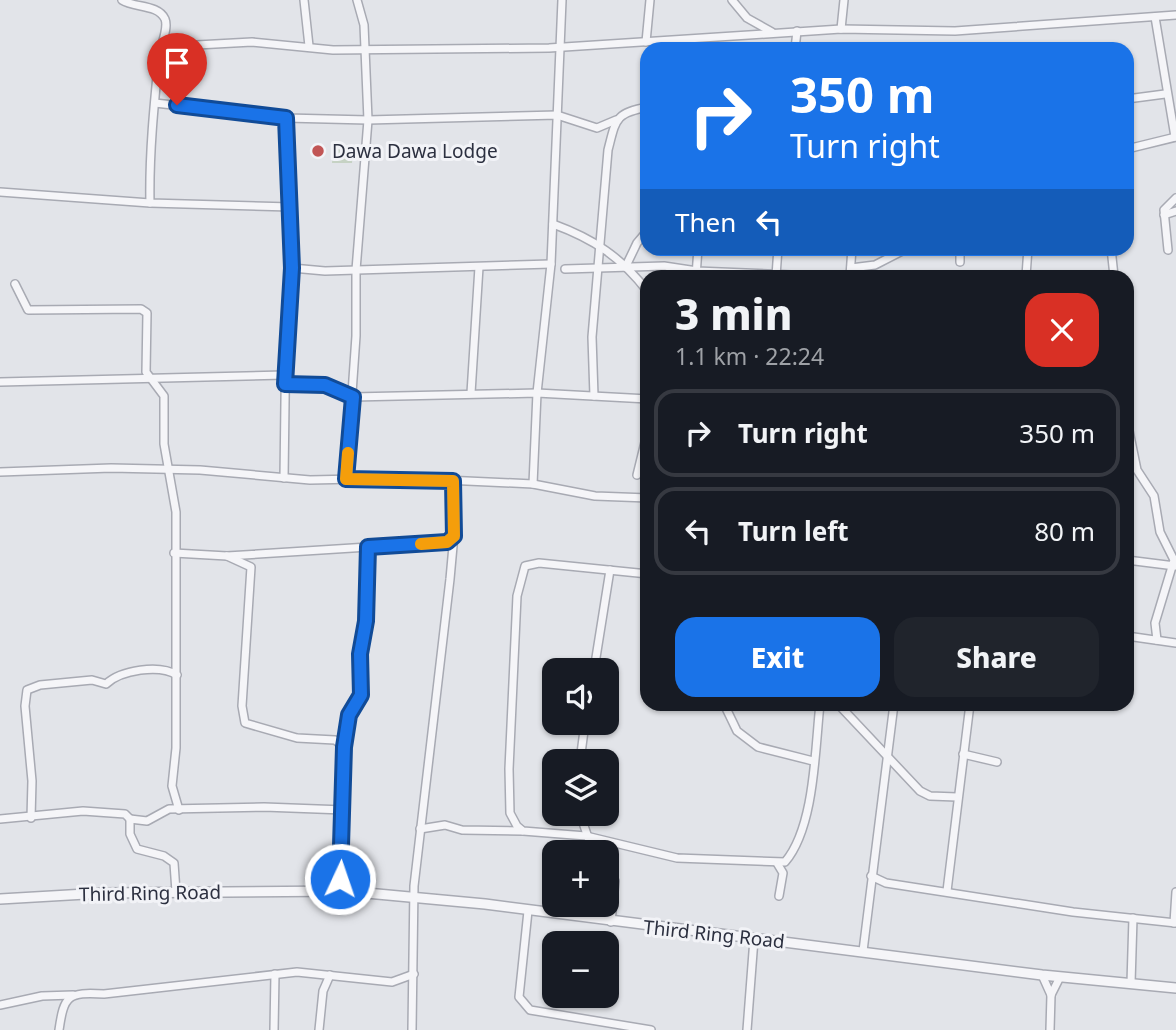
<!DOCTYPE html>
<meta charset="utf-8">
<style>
:root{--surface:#171b24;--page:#20242c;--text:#f1f3f6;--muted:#9ea1a6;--line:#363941;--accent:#1a73e8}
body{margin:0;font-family:"Noto Sans",sans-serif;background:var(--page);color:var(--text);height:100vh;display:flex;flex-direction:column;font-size:26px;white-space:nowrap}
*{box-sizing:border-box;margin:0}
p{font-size:23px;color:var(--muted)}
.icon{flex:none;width:38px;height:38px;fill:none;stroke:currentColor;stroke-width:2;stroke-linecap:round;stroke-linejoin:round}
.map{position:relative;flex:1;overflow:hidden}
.sheet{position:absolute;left:640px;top:270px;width:494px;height:441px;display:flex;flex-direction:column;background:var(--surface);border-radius:21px;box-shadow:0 2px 5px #0004}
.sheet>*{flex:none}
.top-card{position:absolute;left:640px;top:42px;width:494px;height:214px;border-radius:21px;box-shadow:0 2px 5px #0004;background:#1a73e8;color:#fff;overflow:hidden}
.tools{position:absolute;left:542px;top:658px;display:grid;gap:14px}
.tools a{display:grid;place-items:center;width:77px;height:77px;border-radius:14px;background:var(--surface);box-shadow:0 2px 5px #0004;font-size:35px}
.pin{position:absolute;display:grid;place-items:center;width:60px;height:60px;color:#fff;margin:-72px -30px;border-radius:50% 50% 50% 0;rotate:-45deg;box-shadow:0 0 7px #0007}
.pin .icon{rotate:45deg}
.me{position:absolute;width:77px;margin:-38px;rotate:3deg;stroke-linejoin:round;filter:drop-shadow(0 0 5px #0008)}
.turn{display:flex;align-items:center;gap:24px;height:147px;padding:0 35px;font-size:32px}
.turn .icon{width:91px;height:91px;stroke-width:2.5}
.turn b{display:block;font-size:49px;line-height:60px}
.then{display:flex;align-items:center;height:66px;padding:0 35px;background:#0003;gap:14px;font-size:26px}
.round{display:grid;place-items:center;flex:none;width:74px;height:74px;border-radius:21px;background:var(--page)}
.overview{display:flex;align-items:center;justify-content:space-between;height:119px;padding:0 35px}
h1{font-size:42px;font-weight:800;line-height:52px}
.button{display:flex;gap:14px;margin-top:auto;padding:14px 35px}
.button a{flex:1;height:80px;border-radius:21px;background:var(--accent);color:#fff;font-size:28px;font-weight:800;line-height:80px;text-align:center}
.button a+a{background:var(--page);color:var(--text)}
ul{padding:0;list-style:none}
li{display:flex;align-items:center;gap:21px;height:88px;margin:0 14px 10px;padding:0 21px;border:4px solid var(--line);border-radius:21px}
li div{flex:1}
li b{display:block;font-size:26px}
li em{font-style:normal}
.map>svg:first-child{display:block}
.park{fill:#c6d2c4}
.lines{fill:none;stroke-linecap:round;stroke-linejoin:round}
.minor-casing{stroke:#a8aab3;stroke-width:10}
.tertiary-casing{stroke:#a8aab3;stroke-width:12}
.minor{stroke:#f5f5f8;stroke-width:7}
.tertiary{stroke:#f5f5f8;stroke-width:9}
.route-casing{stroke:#114b97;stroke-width:18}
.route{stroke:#1a73e8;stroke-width:12}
.slow{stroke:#f59e0b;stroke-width:12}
.poi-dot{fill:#c15555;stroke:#f2f3f7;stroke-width:2.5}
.labels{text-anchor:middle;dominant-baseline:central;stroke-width:6;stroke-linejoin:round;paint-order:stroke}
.poi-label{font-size:19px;fill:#2c3040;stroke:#f2f3f7;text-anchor:start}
.street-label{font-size:19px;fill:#2c3040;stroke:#f2f3f7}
</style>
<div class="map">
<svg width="1176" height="1030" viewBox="0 0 1176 1030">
<rect width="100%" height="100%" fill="#e2e4e9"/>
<!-- park -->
<polygon class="park" points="333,149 353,150 352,163 332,163"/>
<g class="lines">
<defs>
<g id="minor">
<path d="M122 0C134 8 158 4 165 19 169 29 160 46 159 56 154 105 149 155 150 203"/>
<polyline points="304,0 309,46"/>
<polyline points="732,0 747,18 772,32"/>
<polyline points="1155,17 1175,137"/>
<polyline points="841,29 844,0"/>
<polyline points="646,42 650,0"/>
<polyline points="160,47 252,42 333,50 549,48 841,29 955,31 1176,15"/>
<polyline points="795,49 797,31"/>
<polyline points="1127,99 1165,94"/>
<polyline points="155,103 286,118 368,120 557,115 597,128 616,120"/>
<polyline points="1127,149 1176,137"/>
<polyline points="0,192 150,203 291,207"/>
<polyline points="1164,215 1176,211"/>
<path d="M553 224C594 239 621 257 648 292"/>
<polyline points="1111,248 1114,276"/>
<polyline points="1168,250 1164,210 1176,198"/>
<polyline points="960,262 960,248"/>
<polyline points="626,266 637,243 648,230"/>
<polyline points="292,268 325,271 551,264"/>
<polyline points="851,268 875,265 908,248"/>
<polyline points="565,269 664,266 697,271 814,276"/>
<polyline points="696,276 698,248"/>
<polyline points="776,276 778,248"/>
<polyline points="850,276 852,248"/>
<polyline points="1026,276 1028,248"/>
<polyline points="15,284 28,310 141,309 147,313 146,372 164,396 164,444 176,512 176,748 172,786 179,810"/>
<polyline points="0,382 284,375"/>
<polyline points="285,385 325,385 353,397 537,393 648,399"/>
<polyline points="471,393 479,267"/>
<path d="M594 396 592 337 608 150C616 119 615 113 648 107"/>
<polyline points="1127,421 1137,470 1154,496 1160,532 1174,560 1155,623 1157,640"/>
<polyline points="0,472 111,468 200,470 310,480 402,478 533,484 595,496 648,498"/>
<polyline points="637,475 648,430"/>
<polyline points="284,478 286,326 292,268 286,118"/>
<polyline points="346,479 356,336 356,270 368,120 364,25 357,0"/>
<polyline points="533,484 537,393 551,264 562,0"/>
<polyline points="174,553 227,556 447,542 453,536"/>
<polyline points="227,556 251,567 242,706 245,723 297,738 335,740 344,747"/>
<polyline points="1127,560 1175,566"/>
<path d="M648 574 539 563 525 566 517 596 509 769 510 813 517 826 523 831 586 836 677 858 785 862C815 827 815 748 820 704"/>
<polyline points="1127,636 1176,643"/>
<polyline points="594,670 610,570"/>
<polyline points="724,704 737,731 758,747 813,761"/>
<polyline points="838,704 920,791 930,796 957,797"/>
<polyline points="963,754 997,762"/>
<polyline points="580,761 585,723"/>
<polyline points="580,814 593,852"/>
<path d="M31 818 32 781 25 706 27 690 40 685 92 680 106 684C121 670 159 664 177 675"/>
<polyline points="0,819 83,811 125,814 130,819 130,834 137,849 164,856 174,863 176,892"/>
<polyline points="130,819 147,821 169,809 264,807 344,810"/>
<polyline points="420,829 445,825 462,830 522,831"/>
<polyline points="777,863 783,873 779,896"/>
<polyline points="607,869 615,881 611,922"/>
<polyline points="871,876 886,883 1073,912 1176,923"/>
<polyline points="345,891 340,879 344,747 349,715 361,695 360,654 366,620 368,547"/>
<polyline points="947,891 970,704"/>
<polyline points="528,911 519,997 530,1010 651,1030"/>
<polyline points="1174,923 1176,892"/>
<polyline points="863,951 894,704"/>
<polyline points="1042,975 1051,995"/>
<polyline points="1131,983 1133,918"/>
<polyline points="0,1005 42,996 73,995"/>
<path d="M59 1030C64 995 68 992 104 994L297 972 392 982 414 974"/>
<polyline points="274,1030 275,974"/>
<polyline points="319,1030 323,991 330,975"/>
<polyline points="412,1030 414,886 450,579 454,535 453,481"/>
<polyline points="747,1030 754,939"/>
<polyline points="1050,1030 1051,995 1060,977"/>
</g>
<polyline id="tertiary" points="0,899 103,893 345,891 485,904 1042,975 1176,988"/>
</defs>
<!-- minor casing -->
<use href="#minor" class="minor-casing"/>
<!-- tertiary casing -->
<use href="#tertiary" class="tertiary-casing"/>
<!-- minor -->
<use href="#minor" class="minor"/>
<!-- tertiary -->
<use href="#tertiary" class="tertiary"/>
</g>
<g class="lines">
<defs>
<polyline id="route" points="177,105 286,118 292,268 285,384 325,385 353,397 346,479 453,481 454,536 447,542 368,547 366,621 360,654 361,695 349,715 344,747 340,879"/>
</defs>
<!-- route casing -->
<use href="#route" class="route-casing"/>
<!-- route -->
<use href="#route" class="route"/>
<!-- slow -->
<polyline class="slow" points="348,453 346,479 453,481 454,536 447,542 421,544"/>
</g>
<!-- markers -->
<circle class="poi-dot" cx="318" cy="151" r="7"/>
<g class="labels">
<!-- poi labels -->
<g class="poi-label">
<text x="332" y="151">Dawa Dawa Lodge</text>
</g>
<!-- street labels -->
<g class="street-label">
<text transform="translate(150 893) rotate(-1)">Third Ring Road</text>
<text transform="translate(714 934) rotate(6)">Third Ring Road</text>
</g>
</g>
</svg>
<div class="tools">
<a><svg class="icon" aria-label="sound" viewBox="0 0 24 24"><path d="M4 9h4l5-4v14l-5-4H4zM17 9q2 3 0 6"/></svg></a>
<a><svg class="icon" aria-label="layers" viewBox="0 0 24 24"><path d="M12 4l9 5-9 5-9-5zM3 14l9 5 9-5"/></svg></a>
<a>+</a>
<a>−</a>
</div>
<div class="pin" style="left:177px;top:105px;background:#d93025"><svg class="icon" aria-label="arrive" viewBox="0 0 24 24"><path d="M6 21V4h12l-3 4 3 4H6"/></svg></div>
<svg class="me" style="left:340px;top:879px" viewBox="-20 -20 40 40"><circle r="17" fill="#1a73e8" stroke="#fff" stroke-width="3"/><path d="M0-11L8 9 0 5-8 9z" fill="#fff"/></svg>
<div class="top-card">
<div class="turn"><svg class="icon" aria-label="right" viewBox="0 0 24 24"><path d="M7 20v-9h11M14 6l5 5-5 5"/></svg><div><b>350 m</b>Turn right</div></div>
<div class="then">Then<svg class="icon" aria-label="left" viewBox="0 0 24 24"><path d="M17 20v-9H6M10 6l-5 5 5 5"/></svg></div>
</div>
<section class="sheet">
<div class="overview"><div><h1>3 min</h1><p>1.1 km · 22:24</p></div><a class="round" style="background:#d93025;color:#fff"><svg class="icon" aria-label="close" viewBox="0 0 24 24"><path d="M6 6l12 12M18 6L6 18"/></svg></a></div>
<ul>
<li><svg class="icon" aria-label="right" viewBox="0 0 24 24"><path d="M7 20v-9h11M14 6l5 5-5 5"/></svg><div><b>Turn right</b></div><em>350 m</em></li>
<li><svg class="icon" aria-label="left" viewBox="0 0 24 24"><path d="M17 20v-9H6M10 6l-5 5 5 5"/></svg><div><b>Turn left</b></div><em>80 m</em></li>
</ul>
<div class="button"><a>Exit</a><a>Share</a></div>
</section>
</div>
